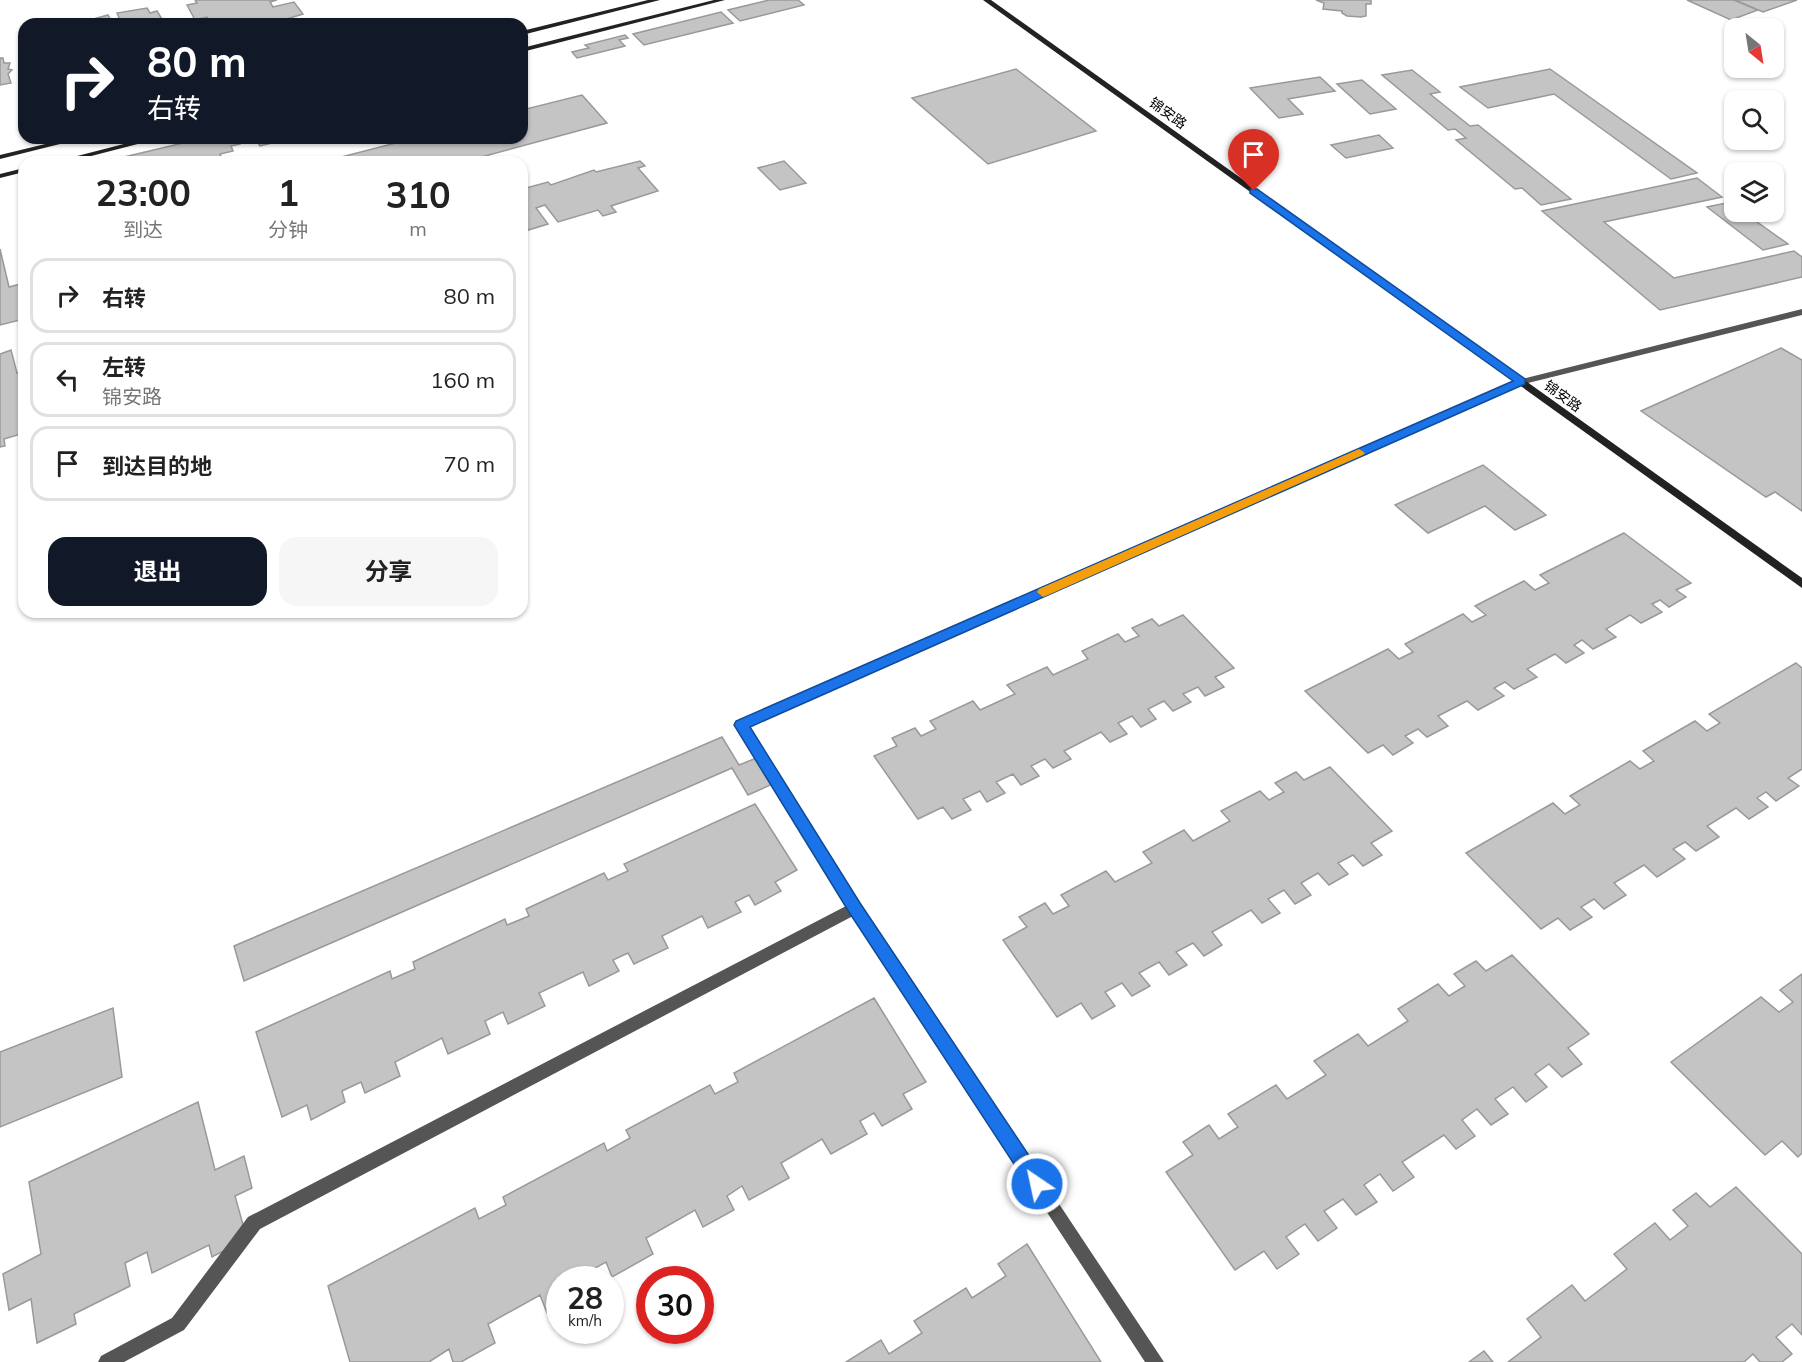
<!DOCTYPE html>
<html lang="zh">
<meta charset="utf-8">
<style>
:root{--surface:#fff;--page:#f6f6f6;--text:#222;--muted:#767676;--line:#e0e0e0;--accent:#111827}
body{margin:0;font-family:Mulish,"Noto Sans SC",sans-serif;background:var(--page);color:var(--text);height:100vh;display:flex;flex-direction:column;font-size:22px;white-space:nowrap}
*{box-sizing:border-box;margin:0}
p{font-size:20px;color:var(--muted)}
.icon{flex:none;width:33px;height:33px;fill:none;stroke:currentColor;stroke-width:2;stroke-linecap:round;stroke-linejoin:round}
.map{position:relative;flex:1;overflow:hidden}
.panel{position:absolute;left:18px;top:156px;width:510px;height:462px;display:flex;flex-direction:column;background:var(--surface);border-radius:18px;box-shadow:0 2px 4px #0004}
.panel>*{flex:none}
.banner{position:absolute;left:18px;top:18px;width:510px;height:126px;border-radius:18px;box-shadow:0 2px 4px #0004;background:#111827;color:#fff;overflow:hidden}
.needle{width:39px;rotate:150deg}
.fabs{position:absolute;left:1724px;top:18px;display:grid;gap:12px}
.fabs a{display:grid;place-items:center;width:60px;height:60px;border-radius:12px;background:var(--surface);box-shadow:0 2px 4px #0004;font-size:30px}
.speed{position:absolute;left:546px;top:1266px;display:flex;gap:12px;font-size:30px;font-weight:700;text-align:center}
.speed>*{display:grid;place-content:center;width:78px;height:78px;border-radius:50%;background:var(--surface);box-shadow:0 2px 4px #0004;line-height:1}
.speed small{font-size:15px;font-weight:400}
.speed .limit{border:9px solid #d22;background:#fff;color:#111}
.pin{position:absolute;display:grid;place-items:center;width:51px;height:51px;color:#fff;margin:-62px -26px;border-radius:50% 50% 50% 0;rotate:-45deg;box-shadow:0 0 6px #0007}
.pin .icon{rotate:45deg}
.me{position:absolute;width:66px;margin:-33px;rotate:326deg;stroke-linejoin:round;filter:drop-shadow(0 0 4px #0008)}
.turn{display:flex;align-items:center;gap:21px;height:126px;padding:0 30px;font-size:27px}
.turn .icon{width:78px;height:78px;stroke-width:2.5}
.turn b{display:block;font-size:42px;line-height:51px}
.eta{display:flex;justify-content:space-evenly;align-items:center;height:102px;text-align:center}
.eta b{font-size:36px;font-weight:700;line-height:42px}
.cta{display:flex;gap:12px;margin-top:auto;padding:12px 30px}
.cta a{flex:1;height:69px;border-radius:18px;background:var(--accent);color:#fff;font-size:24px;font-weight:700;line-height:69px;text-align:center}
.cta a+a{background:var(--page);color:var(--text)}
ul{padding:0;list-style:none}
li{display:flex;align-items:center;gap:18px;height:75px;margin:0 12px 9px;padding:0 18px;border:3px solid var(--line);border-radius:18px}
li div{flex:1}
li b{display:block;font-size:22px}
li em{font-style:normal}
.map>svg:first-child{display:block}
.building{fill:#c4c4c4;stroke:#999;stroke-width:1.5}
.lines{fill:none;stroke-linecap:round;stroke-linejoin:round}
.street{fill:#555;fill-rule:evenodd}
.secondary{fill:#222;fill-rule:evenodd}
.route{fill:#1a73e8;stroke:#114b97;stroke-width:1.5}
.slow{fill:#f59e0b}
.labels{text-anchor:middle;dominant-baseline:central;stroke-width:4.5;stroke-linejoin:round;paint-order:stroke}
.far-street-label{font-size:14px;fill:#000;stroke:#fff}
</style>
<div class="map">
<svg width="1802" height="1362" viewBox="0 0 1802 1362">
<rect width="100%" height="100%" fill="#fff"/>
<!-- building -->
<g class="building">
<polygon points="195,0 277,0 270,2 273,7 294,2 303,14 270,24 192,24 209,20 207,17 195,20 187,5 197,3"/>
<polygon points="769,0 798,0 804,5 740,21 728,10"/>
<polygon points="1316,0 1371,0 1371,4 1366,4 1366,16 1361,17 1347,16 1342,13 1342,11 1323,9 1324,3"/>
<polygon points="1687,0 1734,0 1758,10 1731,20"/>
<polygon points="1735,0 1797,0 1763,12"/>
<polygon points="147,8 150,13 157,11 165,24 76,24 108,15 113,24 121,22 117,13"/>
<polygon points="721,12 733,23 644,45 633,34"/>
<polygon points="625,35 628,38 619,40 625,46 577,58 572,52 589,48 585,45"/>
<polygon points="0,58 3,58 4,63 10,63 8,69 12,70 8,74 11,83 0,85"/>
<polygon points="1016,69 1096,131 988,164 912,98"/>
<polygon points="1550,69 1697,173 1671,179 1554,94 1488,108 1460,87"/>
<polygon points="1412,70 1440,92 1430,94 1470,126 1478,125 1571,199 1541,205 1522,188 1515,189 1456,140 1466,138 1455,129 1448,130 1382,75"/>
<polygon points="1320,77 1335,91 1288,99 1303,114 1279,118 1250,88"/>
<polygon points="1362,80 1396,109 1370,114 1337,84"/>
<polygon points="582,95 607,123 463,162 322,162 415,138 522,138 522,110"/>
<polygon points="1379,135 1393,148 1346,158 1331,145"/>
<polygon points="204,138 237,138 240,144 231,146 233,151 220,154 223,162 103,162"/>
<polygon points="263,138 289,138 289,139 260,146 256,140"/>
<polygon points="640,161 645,166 638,168 658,191 611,206 616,212 603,216 598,210 558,222 545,205 536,208 548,224 522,232 522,189 548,182 551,185 594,170 596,172"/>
<polygon points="784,161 806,183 780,190 758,168"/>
<polygon points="1697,178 1722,197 1604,222 1674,278 1794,251 1802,257 1802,277 1660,310 1542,211"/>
<polygon points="1731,202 1734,204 1734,212 1743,212 1788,244 1763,250 1707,207"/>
<polygon points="0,249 9,287 24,283 24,319 0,325"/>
<polygon points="1781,348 1802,360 1802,511 1775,492 1766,497 1641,411"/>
<polygon points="11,350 17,373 24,371 24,433 4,439 5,446 0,447 0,354"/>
<polygon points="1483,465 1546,515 1515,530 1485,506 1428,533 1395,505"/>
<polygon points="1624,533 1691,583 1676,590 1686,597 1669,607 1660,600 1652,604 1662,612 1641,623 1630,615 1606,629 1616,637 1593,649 1582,640 1574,645 1584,653 1566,663 1555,654 1527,669 1537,677 1514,689 1505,682 1494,688 1504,696 1478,710 1467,701 1438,716 1448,726 1427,737 1418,729 1405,736 1413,743 1393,755 1383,745 1368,753 1305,691 1388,649 1399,659 1413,652 1405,644 1463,614 1472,622 1486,615 1475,606 1524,581 1535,590 1549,583 1540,575"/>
<polygon points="1183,615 1234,668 1215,677 1224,687 1205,696 1198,687 1183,694 1191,702 1173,711 1164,701 1148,709 1156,719 1141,727 1132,716 1118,723 1127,734 1110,742 1101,732 1064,751 1071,759 1053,768 1045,759 1031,766 1039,776 1021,785 1013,774 996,782 1005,793 987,802 980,791 963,799 971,810 952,819 943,807 918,819 874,756 897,746 892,738 915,728 921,736 936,729 930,721 973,701 980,710 1015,694 1007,685 1047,667 1053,675 1088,659 1082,651 1118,634 1125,642 1139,636 1132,628 1152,619 1159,626"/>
<polygon points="1796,663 1802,668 1802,769 1788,778 1799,786 1776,801 1766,792 1757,798 1768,807 1749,819 1736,808 1707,826 1719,837 1696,851 1685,842 1673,849 1685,859 1657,877 1644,865 1614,883 1626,895 1604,909 1594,899 1581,907 1592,917 1570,930 1558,918 1541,929 1466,853 1553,803 1565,814 1580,805 1570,796 1630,761 1640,769 1654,761 1643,751 1695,721 1707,731 1720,723 1709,714"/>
<polygon points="722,737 739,765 759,757 775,783 748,795 732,768 244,981 234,946"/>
<polygon points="1330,767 1392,831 1371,843 1382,855 1363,866 1353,855 1338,863 1348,874 1329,885 1318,873 1301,883 1311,895 1295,904 1284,890 1268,899 1280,913 1262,923 1251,910 1212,932 1222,945 1204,956 1193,943 1176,952 1187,965 1169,975 1159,962 1139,973 1150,986 1132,996 1122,983 1105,992 1115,1006 1092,1019 1081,1003 1057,1017 1003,940 1027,927 1019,917 1045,903 1053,914 1069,906 1061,895 1106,871 1115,882 1152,863 1143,852 1184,830 1193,841 1230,821 1221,811 1260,791 1269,800 1284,792 1275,783 1296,772 1304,780"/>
<polygon points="755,804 797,870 775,882 781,891 755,905 749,895 735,902 741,912 708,928 702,916 662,936 668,948 634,964 628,953 613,960 619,971 589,986 583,972 539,993 545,1006 508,1024 503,1012 485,1021 490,1034 448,1054 442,1038 395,1062 400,1076 365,1093 361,1082 342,1091 345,1102 311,1120 307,1105 282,1117 256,1032 390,971 392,979 415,969 413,962 505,919 507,925 529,916 526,909 604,873 608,880 628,871 624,864"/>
<polygon points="1512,955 1589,1034 1568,1048 1582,1064 1562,1077 1549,1064 1535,1074 1547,1087 1526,1102 1513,1087 1495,1099 1508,1114 1491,1125 1477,1109 1462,1120 1475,1136 1456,1149 1444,1135 1402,1162 1414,1177 1393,1191 1380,1174 1364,1185 1377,1202 1356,1215 1343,1199 1324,1211 1337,1228 1318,1241 1305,1224 1286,1237 1299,1254 1277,1269 1264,1251 1235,1270 1166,1172 1193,1155 1183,1142 1209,1125 1219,1139 1238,1127 1228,1114 1276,1085 1287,1099 1326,1075 1314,1061 1358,1034 1368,1046 1408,1021 1398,1009 1438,984 1449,996 1465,986 1454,974 1476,961 1486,971"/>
<polygon points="1802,974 1802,1153 1798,1157 1782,1141 1765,1155 1671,1062 1761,997 1779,1012 1793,1002 1780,990"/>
<polygon points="874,998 926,1082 903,1094 912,1109 882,1126 874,1113 860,1121 867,1134 831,1154 822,1139 781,1163 789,1178 749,1200 742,1186 727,1196 734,1210 703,1227 695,1210 646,1238 653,1254 612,1277 606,1262 586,1273 588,1280 560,1280 560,1307 547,1313 540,1295 488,1324 495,1343 461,1362 453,1362 449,1349 429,1362 350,1362 328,1286 475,1208 479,1219 506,1205 503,1197 604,1143 607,1151 630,1138 626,1130 710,1085 715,1094 738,1082 734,1073"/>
<polygon points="113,1008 122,1077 0,1127 0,1052"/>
<polygon points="198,1102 215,1170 244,1156 252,1188 235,1196 247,1239 212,1257 209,1245 152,1273 147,1252 125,1263 130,1286 74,1314 76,1324 37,1343 31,1299 9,1310 3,1274 41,1254 29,1182"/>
<polygon points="1736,1187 1802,1254 1802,1335 1792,1324 1776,1337 1792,1354 1782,1362 1760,1362 1753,1354 1744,1362 1508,1362 1541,1337 1527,1319 1572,1285 1585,1301 1627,1269 1614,1254 1655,1223 1670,1240 1688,1226 1673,1210 1696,1193 1710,1207"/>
<polygon points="1027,1244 1101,1362 846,1362 881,1340 889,1354 922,1333 914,1321 966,1288 972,1298 1006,1276 998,1264"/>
<polygon points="1484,1351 1493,1362 1469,1362"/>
</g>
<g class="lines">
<!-- street -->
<polygon class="street" points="1802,309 1802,315 1524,384 749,727 860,904 1164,1362 1145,1362 853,916 260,1229 184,1330 124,1362 98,1362 101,1356 172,1318 248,1217 846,906 737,728 735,725 737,722 1518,380"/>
<!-- secondary -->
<g class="secondary">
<polygon points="648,0 660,0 522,35 522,31"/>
<polygon points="714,0 725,0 522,52 522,48"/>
<polygon points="983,0 991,0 1802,578 1802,588"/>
<polygon points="70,138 84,138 0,159 0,155"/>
<polygon points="147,138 161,138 68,162 54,162"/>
<polygon points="24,168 24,172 0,178 0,174"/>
</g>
</g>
<!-- route -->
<polygon class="route" points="1250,189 1257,189 1525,379 1525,384 750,727 860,903 1044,1178 1046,1184 1044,1190 1037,1193 1031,1190 849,912 734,725 736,721 1513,381 1250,193"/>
<!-- slow -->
<polygon class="slow" points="1359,449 1365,453 1363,455 1048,595 1043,597 1037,592 1039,589"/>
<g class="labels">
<!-- far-street labels -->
<g class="far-street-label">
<text transform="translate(1168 113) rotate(36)">锦安路</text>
<text transform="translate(1563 396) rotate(36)">锦安路</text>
</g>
</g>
</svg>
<div class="fabs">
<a><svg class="needle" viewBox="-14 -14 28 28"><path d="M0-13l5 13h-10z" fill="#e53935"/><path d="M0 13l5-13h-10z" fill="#767676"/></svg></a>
<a><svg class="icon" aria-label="search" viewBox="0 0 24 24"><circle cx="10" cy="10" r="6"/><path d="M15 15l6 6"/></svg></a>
<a><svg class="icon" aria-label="layers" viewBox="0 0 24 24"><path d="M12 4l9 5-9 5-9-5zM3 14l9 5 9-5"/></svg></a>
</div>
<div class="speed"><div>28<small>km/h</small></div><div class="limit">30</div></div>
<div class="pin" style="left:1254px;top:191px;background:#d93025"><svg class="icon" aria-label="arrive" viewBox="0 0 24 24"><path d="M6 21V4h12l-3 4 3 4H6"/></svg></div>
<svg class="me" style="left:1037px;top:1184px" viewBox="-20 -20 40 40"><circle r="17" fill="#1a73e8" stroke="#fff" stroke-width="3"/><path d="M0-11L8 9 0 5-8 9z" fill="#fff"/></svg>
<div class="banner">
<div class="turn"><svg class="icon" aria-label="right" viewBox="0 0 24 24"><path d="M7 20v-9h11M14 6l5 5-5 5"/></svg><div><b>80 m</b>右转</div></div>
</div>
<section class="panel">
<div class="eta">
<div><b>23:00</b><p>到达</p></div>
<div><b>1</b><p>分钟</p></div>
<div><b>310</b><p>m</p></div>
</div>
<ul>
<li><svg class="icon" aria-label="right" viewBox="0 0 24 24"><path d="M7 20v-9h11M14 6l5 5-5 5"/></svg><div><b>右转</b></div><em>80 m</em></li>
<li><svg class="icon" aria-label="left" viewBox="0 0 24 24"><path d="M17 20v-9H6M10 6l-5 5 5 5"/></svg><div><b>左转</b><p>锦安路</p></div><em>160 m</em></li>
<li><svg class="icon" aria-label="arrive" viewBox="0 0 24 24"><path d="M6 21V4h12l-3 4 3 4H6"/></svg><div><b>到达目的地</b></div><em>70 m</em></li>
</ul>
<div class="cta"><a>退出</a><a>分享</a></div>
</section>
</div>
